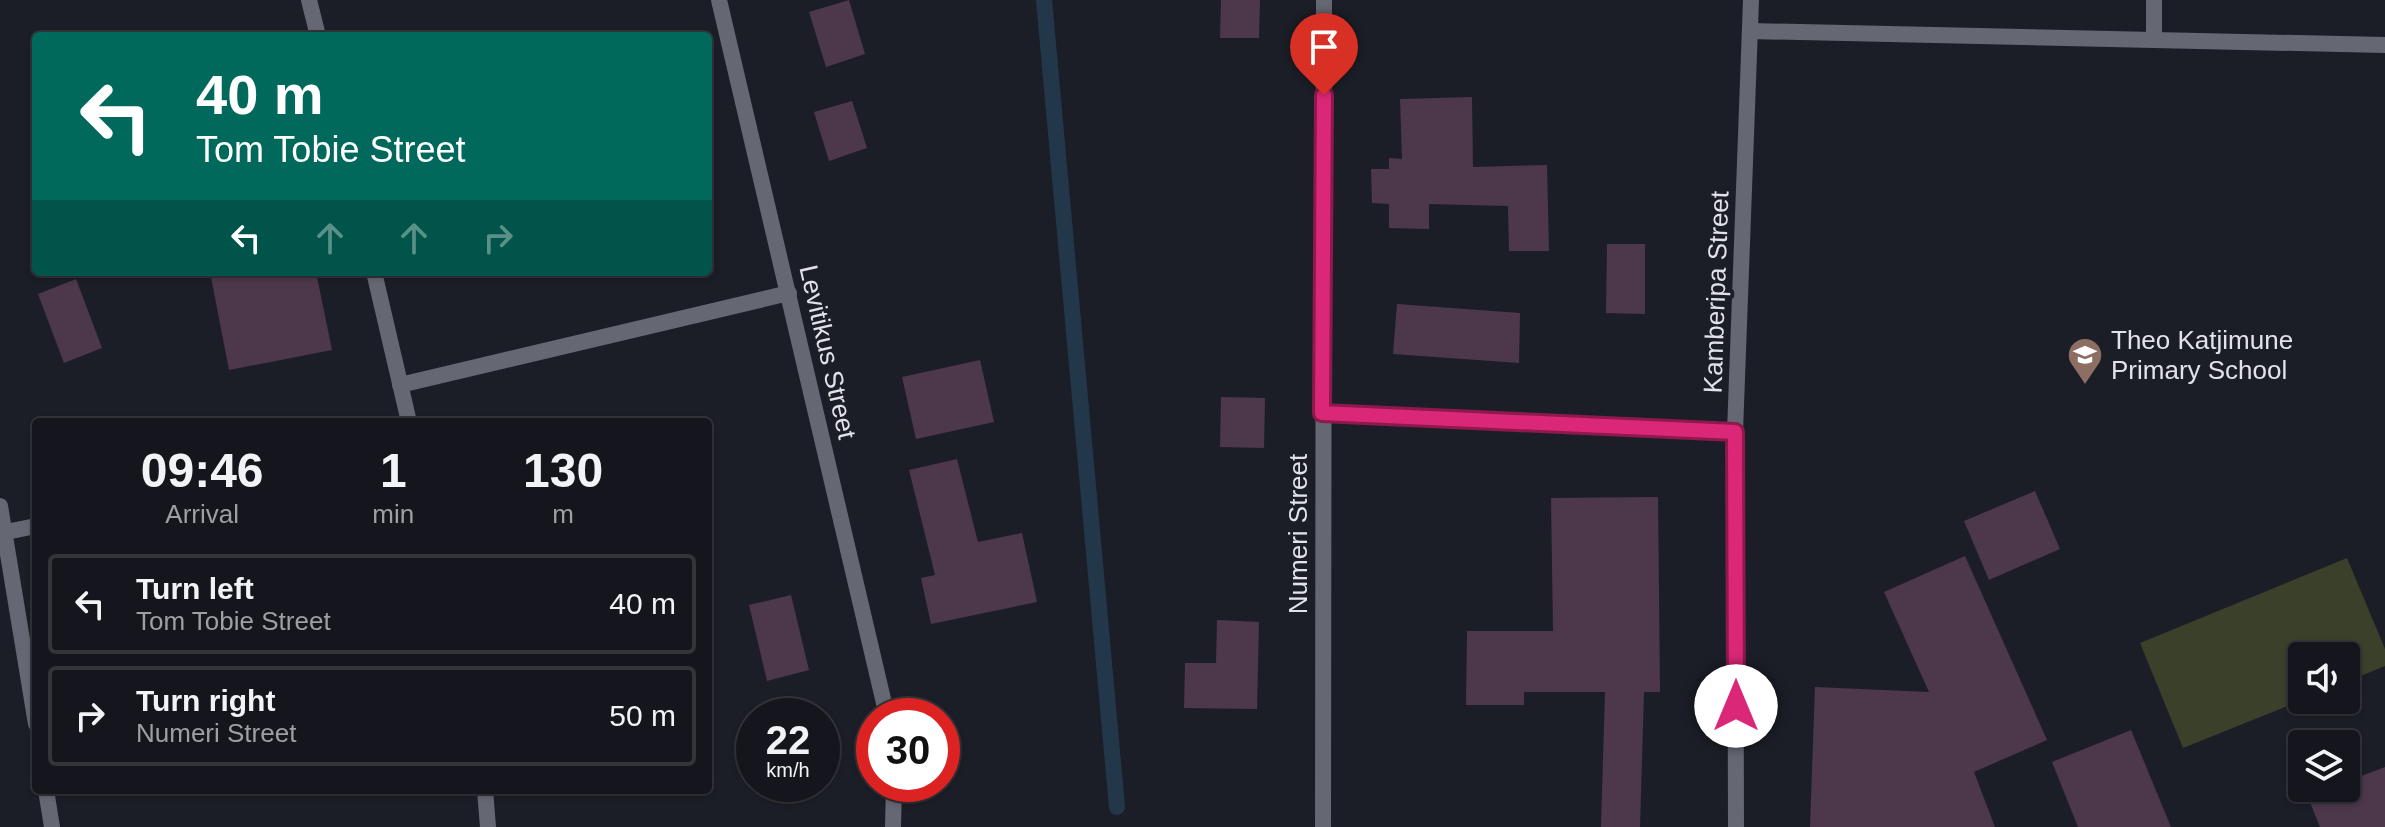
<!DOCTYPE html>
<style>
:root{--surface:#15161d;--page:#22232a;--text:#f1f3f6;--muted:#9d9fa4;--line:#34353b}
body{margin:0;font-family:Helvetica,sans-serif;background:var(--page);color:var(--text);height:100vh;display:flex;flex-direction:column;font-size:30px;white-space:nowrap}
*{box-sizing:border-box;margin:0}
p{font-size:26px;color:var(--muted)}
.icon{flex:none;width:44px;height:44px;fill:none;stroke:currentColor;stroke-width:2;stroke-linecap:round;stroke-linejoin:round}
.map{position:relative;flex:1;overflow:hidden}
.details{position:absolute;left:32px;top:418px;width:680px;height:376px;display:flex;flex-direction:column;background:var(--surface);border-radius:8px;box-shadow:0 2px 6px #0004,0 0 0 2px var(--line)}
.details>*{flex:none}
.hud{position:absolute;left:32px;top:32px;width:680px;height:244px;border-radius:8px;box-shadow:0 2px 6px #0004,0 0 0 2px var(--line);background:#00695c;color:#fff;overflow:hidden}
.buttons{position:absolute;left:2288px;top:642px;display:grid;gap:16px}
.buttons a{display:grid;place-items:center;width:72px;height:72px;border-radius:8px;background:var(--surface);box-shadow:0 2px 6px #0004,0 0 0 2px var(--line);font-size:40px}
.speed{position:absolute;left:736px;top:698px;display:flex;gap:16px;font-size:40px;font-weight:700;text-align:center}
.speed>*{display:grid;place-content:center;width:104px;height:104px;border-radius:50%;background:var(--surface);box-shadow:0 2px 6px #0004,0 0 0 2px var(--line);line-height:1}
.speed small{font-size:20px;font-weight:400}
.speed .limit{border:12px solid #d22;background:#fff;color:#111}
.pin{position:absolute;display:grid;place-items:center;width:68px;height:68px;color:#fff;margin:-82px -34px;border-radius:50% 50% 50% 0;rotate:-45deg;box-shadow:0 0 8px #0007}
.pin .icon{rotate:45deg}
.me{position:absolute;width:88px;margin:-44px;rotate:0deg;stroke-linejoin:round;filter:drop-shadow(0 0 6px #0008)}
.turn{display:flex;align-items:center;gap:28px;height:168px;padding:0 32px;font-size:36px}
.turn .icon{width:104px;height:104px;stroke-width:2.5}
.turn b{display:block;font-size:56px;line-height:68px}
.lanes{display:flex;align-items:center;height:76px;padding:0 32px;background:#0003;justify-content:center;gap:40px;direction:ltr}
.lanes .off{opacity:.35}
.eta{display:flex;justify-content:space-evenly;align-items:center;height:136px;text-align:center}
.eta b{font-size:48px;font-weight:700;line-height:56px}
ul{padding:0;list-style:none}
li{display:flex;align-items:center;gap:24px;height:100px;margin:0 16px 12px;padding:0 16px;border:4px solid var(--line);border-radius:8px}
li div{flex:1}
li b{display:block;font-size:30px}
li em{font-style:normal}
.map>svg:first-child{display:block}
.green{fill:#3a402a}
.lines{fill:none;stroke-linecap:round;stroke-linejoin:round}
.stream{stroke:#22384a;stroke-width:16}
.building{fill:#4d374b}
.lane{stroke:#656773;stroke-width:16}
.street{stroke:#656773;stroke-width:16}
.route-casing{stroke:#8e194d;stroke-width:20}
.route{stroke:#db2777;stroke-width:14}
.labels{text-anchor:middle;dominant-baseline:central;stroke-width:8;stroke-linejoin:round;paint-order:stroke}
.street-label{font-size:26px;fill:#e2e3ea;stroke:#1c1e27}
.poi-label{font-size:26px;fill:#e2e3ea;stroke:#1c1e27;text-anchor:start}
</style>
<div class="map">
<svg width="2385" height="827" viewBox="0 0 2385 827">
<rect width="100%" height="100%" fill="#1c1e27"/>
<!-- green -->
<polygon class="green" points="2347,558 2385,649 2385,666 2346,682 2346,656 2302,656 2302,700 2183,748 2140,643"/>
<g class="lines">
<!-- stream -->
<polyline class="stream" points="1044,0 1117,807"/>
</g>
<!-- building -->
<g class="building">
<polygon points="849,0 865,54 826,67 809,12"/>
<polygon points="1221,0 1260,0 1259,38 1220,38"/>
<polygon points="1472,97 1473,167 1547,165 1549,251 1509,251 1508,206 1429,204 1429,229 1389,228 1389,204 1372,203 1371,169 1389,169 1389,158 1402,159 1400,99"/>
<polygon points="852,101 867,148 829,161 814,112"/>
<polygon points="1607,244 1645,244 1645,314 1606,313"/>
<polygon points="210,272 316,272 332,350 229,370"/>
<polygon points="76,279 102,348 64,363 38,294"/>
<polygon points="1397,304 1520,313 1519,363 1393,354"/>
<polygon points="980,360 994,422 916,439 902,377"/>
<polygon points="1221,397 1265,398 1264,448 1220,447"/>
<polygon points="957,459 978,542 1022,533 1037,602 931,624 921,578 935,575 909,470"/>
<polygon points="2035,491 2060,549 1989,580 1964,521"/>
<polygon points="1658,497 1660,692 1644,692 1640,827 1601,827 1605,692 1524,692 1524,705 1466,705 1467,631 1553,631 1551,498"/>
<polygon points="1965,556 2047,740 1974,772 1995,827 1810,827 1815,687 1929,692 1884,592"/>
<polygon points="791,595 809,670 767,681 749,605"/>
<polygon points="1217,620 1259,622 1257,709 1184,708 1185,663 1216,663"/>
<polygon points="2131,730 2171,827 2078,827 2052,762"/>
<polygon points="2385,767 2385,827 2320,827 2308,797 2330,788 2346,788 2346,782"/>
</g>
<g class="lines">
<!-- lane -->
<polyline class="lane" points="2154,40 2385,45"/>
<!-- street -->
<g class="street">
<polyline points="309,0 318,36"/>
<polyline points="719,0 887,716"/>
<polyline points="1751,31 2154,40 2154,0"/>
<polyline points="374,272 409,422"/>
<polyline points="400,385 789,293"/>
<polyline points="1322,413 1735,432"/>
<polyline points="0,506 36,724"/>
<polyline points="6,532 36,526"/>
<polyline points="46,790 52,827"/>
<polyline points="485,790 488,827"/>
<polyline points="893,827 894,784"/>
<polyline points="1323,827 1324,0"/>
<polyline points="1736,827 1735,432 1751,0"/>
</g>
</g>
<g class="lines">
<defs>
<polyline id="route" points="1324,95 1322,413 1735,432 1736,706"/>
</defs>
<!-- route casing -->
<use href="#route" class="route-casing"/>
<!-- route -->
<use href="#route" class="route"/>
</g>
<!-- icons -->
<defs>
<symbol id="school-pin" viewBox="-11 -11 22 30"><path d="M0 17L-7.5 6A9.5 9.5 0 1 1 7.5 6Z" fill="#8d6e63" stroke="#1c1e27"/><path d="M0-5L7-2L0 1L-7-2ZM-4 1L0 2.5L4 1V4Q0 6-4 4Z" fill="#fff"/></symbol>
</defs>
<g fill-rule="evenodd">
<use href="#school-pin" x="2065" y="335" width="40" height="54"/>
</g>
<g class="labels">
<!-- street labels -->
<g class="street-label">
<text transform="translate(1716 292) rotate(-88)">Kamberipa Street</text>
<text transform="translate(828 352) rotate(77)">Levitikus Street</text>
<text transform="translate(1298 534) rotate(-90)">Numeri Street</text>
</g>
<!-- poi labels -->
<g class="poi-label">
<text x="2111" y="340">Theo Katjimune<tspan x="2111" dy="30">Primary School</tspan></text>
</g>
</g>
</svg>
<div class="buttons">
<a><svg class="icon" aria-label="sound" viewBox="0 0 24 24"><path d="M4 9h4l5-4v14l-5-4H4zM17 9q2 3 0 6"/></svg></a>
<a><svg class="icon" aria-label="layers" viewBox="0 0 24 24"><path d="M12 4l9 5-9 5-9-5zM3 14l9 5 9-5"/></svg></a>
</div>
<div class="speed"><div>22<small>km/h</small></div><div class="limit">30</div></div>
<div class="pin" style="left:1324px;top:95px;background:#d93025"><svg class="icon" aria-label="arrive" viewBox="0 0 24 24"><path d="M6 21V4h12l-3 4 3 4H6"/></svg></div>
<svg class="me" style="left:1736px;top:706px" viewBox="-20 -20 40 40"><circle r="19" fill="#fff"/><path d="M0-13L10 11 0 6-10 11z" fill="#db2777"/></svg>
<div class="hud">
<div class="turn"><svg class="icon" aria-label="left" viewBox="0 0 24 24"><path d="M17 20v-9H6M10 6l-5 5 5 5"/></svg><div><b>40 m</b>Tom Tobie Street</div></div>
<div class="lanes"><svg class="icon" aria-label="left" viewBox="0 0 24 24"><path d="M17 20v-9H6M10 6l-5 5 5 5"/></svg><svg class="icon off" aria-label="ahead" viewBox="0 0 24 24"><path d="M12 20V5M6 11l6-6 6 6"/></svg><svg class="icon off" aria-label="ahead" viewBox="0 0 24 24"><path d="M12 20V5M6 11l6-6 6 6"/></svg><svg class="icon off" aria-label="right" viewBox="0 0 24 24"><path d="M7 20v-9h11M14 6l5 5-5 5"/></svg></div>
</div>
<section class="details">
<div class="eta">
<div><b>09:46</b><p>Arrival</p></div>
<div><b>1</b><p>min</p></div>
<div><b>130</b><p>m</p></div>
</div>
<ul>
<li><svg class="icon" aria-label="left" viewBox="0 0 24 24"><path d="M17 20v-9H6M10 6l-5 5 5 5"/></svg><div><b>Turn left</b><p>Tom Tobie Street</p></div><em>40 m</em></li>
<li><svg class="icon" aria-label="right" viewBox="0 0 24 24"><path d="M7 20v-9h11M14 6l5 5-5 5"/></svg><div><b>Turn right</b><p>Numeri Street</p></div><em>50 m</em></li>
</ul>
</section>
</div>
